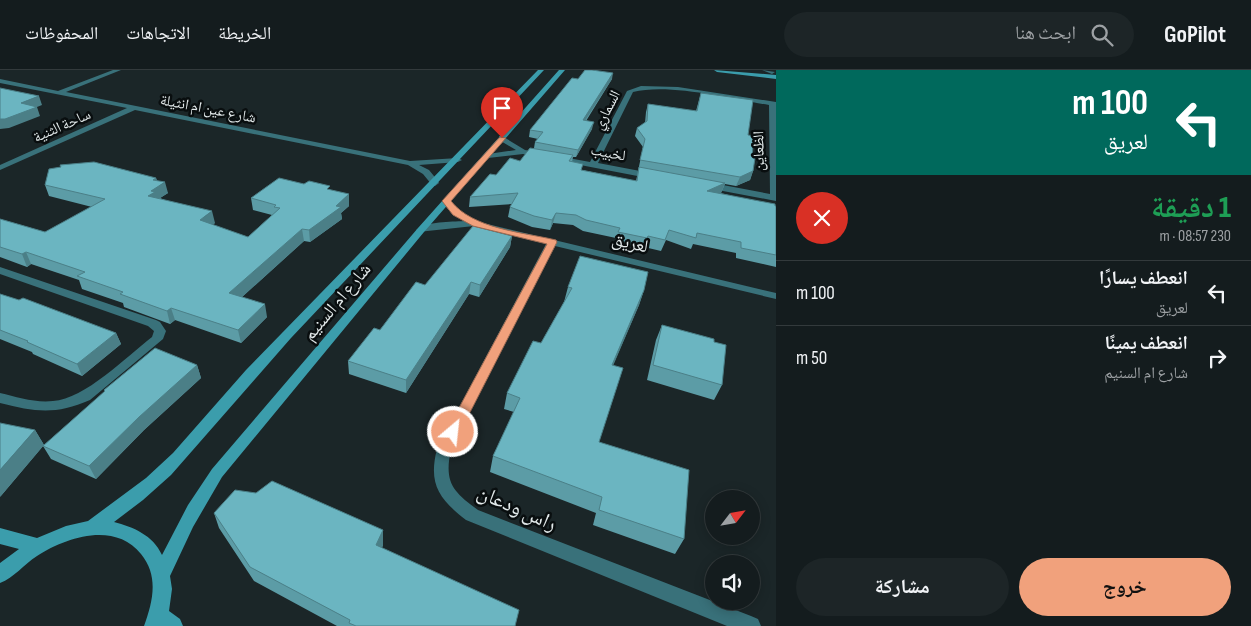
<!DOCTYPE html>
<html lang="ar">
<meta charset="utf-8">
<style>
:root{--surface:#141c1e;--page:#1d2527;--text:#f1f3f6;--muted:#9da1a4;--line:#333a3c;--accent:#f1a17c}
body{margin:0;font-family:"Sofia Sans Condensed","Noto Naskh Arabic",sans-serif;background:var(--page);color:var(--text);direction:rtl;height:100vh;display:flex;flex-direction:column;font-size:19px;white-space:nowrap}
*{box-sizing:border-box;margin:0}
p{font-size:16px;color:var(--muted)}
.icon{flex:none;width:28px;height:28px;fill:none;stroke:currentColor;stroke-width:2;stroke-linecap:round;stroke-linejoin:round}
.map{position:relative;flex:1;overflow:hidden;direction:ltr}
.drawer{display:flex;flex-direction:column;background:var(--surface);width:475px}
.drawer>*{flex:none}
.banner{background:#00695c;color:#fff;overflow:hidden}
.needle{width:32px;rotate:59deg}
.tools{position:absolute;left:705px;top:420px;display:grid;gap:10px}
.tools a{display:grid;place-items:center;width:55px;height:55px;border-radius:50%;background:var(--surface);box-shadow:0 2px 12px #0003,0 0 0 1px var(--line);font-size:25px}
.pin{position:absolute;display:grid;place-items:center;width:42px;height:42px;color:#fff;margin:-51px -21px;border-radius:50% 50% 50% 0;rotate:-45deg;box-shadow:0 0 5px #0007}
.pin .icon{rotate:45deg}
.me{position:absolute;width:55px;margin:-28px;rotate:28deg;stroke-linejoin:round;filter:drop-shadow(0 0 4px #0008)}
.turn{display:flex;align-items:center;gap:18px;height:105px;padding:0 20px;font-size:22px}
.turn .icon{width:65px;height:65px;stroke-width:2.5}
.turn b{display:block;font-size:35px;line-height:42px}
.round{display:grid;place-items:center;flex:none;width:52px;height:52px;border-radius:26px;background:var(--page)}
.summary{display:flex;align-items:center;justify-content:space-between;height:85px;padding:0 20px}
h1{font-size:30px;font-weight:800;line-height:38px;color:#1e9e55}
.action{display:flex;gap:10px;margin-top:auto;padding:10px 20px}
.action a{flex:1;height:58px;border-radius:30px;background:var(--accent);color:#111;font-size:20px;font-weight:800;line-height:58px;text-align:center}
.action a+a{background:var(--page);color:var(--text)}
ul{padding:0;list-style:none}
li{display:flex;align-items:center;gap:15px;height:65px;padding:0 20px;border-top:1px solid var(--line)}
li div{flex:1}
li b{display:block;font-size:19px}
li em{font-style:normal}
header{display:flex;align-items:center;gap:30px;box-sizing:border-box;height:70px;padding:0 25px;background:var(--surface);border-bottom:1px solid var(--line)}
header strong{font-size:24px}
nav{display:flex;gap:28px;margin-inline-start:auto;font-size:18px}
.search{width:350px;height:45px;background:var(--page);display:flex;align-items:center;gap:12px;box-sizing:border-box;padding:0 18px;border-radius:28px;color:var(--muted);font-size:19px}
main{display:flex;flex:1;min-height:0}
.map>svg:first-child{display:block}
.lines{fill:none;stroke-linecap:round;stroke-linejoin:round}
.street{fill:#39717a;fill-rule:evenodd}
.secondary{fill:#3b9dac;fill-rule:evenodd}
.wall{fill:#5c9ca6}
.shaded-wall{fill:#4b7f87}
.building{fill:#6bb5c1;stroke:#4b7f87}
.route{fill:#f1a17c;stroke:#9d6951}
.labels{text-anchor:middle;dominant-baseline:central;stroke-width:5;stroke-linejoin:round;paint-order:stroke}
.far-street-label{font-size:15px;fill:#e2e9ea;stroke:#090e0f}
.street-label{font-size:18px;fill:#e2e9ea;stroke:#090e0f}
.near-street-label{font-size:21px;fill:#e2e9ea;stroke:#090e0f}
</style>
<header>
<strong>GoPilot</strong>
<div class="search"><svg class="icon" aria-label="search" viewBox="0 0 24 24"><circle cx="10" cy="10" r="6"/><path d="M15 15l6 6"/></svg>ابحث هنا</div>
<nav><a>الخريطة</a><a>الاتجاهات</a><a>المحفوظات</a></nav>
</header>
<main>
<section class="drawer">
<div class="banner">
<div class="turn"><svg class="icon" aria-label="left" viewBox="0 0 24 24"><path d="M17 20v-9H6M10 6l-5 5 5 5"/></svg><div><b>100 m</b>لعريق</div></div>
</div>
<div class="summary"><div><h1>1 دقيقة</h1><p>230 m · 08:57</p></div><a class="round" style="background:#d93025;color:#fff"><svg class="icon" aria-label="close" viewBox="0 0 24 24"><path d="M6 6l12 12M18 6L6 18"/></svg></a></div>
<ul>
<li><svg class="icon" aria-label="left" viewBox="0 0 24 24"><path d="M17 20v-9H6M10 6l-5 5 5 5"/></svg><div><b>انعطف يسارًا</b><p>لعريق</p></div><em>100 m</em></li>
<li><svg class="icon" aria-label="right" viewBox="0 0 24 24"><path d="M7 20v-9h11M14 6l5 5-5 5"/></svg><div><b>انعطف يمينًا</b><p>شارع ام السنيم</p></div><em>50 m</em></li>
</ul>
<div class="action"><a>خروج</a><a>مشاركة</a></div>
</section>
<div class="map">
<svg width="776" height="556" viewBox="0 0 776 556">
<rect width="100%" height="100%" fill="#1b2628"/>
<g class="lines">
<!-- street -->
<g class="street">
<polygon points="113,0 121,0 66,22 410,91 458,88 462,90 458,92 419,95 429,100 438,111 439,113 435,116 432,115 423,104 408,95 135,40 0,100 0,95 127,38 0,13 0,9 58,21"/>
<polygon points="762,0 775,2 772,4"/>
<path d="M641 16 678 17 776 32V131L707 118 703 115 707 112 770 124 769 35C730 29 670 13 633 22L598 93 656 104V108L653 109 523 84 488 88 484 86 488 84 516 80 499 70V66H502L525 80 590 92 627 21Z"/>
<path d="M446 128 449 129 459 141 479 152 776 223V229L555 176 451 379C444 412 452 421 478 440L751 546 758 549 761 556H727L466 450C439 429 428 414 437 379L546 174 474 156 418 162 416 160C427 151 451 152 464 151L453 145 443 133 442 131Z"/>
<path d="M0 197 156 250 160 252 166 261 163 269 90 330C56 345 35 342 0 333V323C17 327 35 333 53 331 85 329 126 287 152 267L154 261 148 256 0 204Z"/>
</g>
<!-- secondary -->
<g class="secondary">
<path d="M538 0H544L291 268 171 405 143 430 114 452C133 457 153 465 162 485L188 435 212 399 418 158 559 0H565L424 162 222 407 193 457 170 506 172 519 169 541 180 549 183 556H144C153 531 159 506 141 484 115 451 66 467 37 486 24 494 14 508 0 513V493L19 479 0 474V458L37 468 66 456 88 451 146 408 173 383 246 300Z"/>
<polygon points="714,0 776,5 776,9 717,2"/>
</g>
</g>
<!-- wall -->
<g class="wall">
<polygon points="578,9 612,9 586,51 592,59 576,87 573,87 572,92 582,100 636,111 643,77 635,66 637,58 645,53 646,42 648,34 696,41 701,23 748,65 753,101 750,110 736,116 725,114 721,123 720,123 776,136 776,197 736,188 736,183 693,174 691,179 666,170 661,181 644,177 644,178 615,172 616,168 583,161 573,155 553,153 550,160 532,157 508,147 510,137 512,134 469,137 470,127 496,105 520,91 534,78 535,72 538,69 529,67 530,60"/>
<polygon points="156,108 157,111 168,123 160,128 215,153 212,155 248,167 272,145 253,140 251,128 330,120 349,136 341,143 342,149 310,172 304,171 242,227 267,247 241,273 175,250 170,254 124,237 123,233 82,219 79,210 31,194 27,197 0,187 0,149 45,162 92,137 49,126 45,115"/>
<polygon points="512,166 510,177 479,227 469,224 406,323 349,304 348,291 425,215"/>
<polygon points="568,217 644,220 639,235 613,295 599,372 684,469 675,484 593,455 596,443 490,402 493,386 514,342 504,339 507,323 541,273 564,232"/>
<polygon points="0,224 116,263 121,274 82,306 33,284 32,282 0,269"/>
<polygon points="662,255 714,272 722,315 714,330 647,310 656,270"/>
<polygon points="197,295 201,308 144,360 96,409 51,389 43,376 0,427 35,360 44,375 104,322 104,320"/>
<polygon points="214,443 383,460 383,475 382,478 515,556 337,556 254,511 219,458"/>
</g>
<!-- shaded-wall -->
<g class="shaded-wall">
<polygon points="613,3 612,9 581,57 583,50"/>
<polygon points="39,26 42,35 37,37 40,46 9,58 0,59 0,49 21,33"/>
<polygon points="594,52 592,59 576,87 578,80"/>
<polygon points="753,101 750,110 736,116 740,107"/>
<polygon points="156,108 159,116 165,112 168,123 157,130 148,126 151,121 153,110"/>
<polygon points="725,113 721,123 704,131 707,121"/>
<polygon points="349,124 349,136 341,143 342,149 310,172 309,160"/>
<polygon points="212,141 215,153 202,162 200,150"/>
<polygon points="556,143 553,153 550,160 552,150"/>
<polygon points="302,159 304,171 232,236 229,223"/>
<polygon points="512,166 510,177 479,227 480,215"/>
<polygon points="26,182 31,194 27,197 22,184"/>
<polygon points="471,212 469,224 406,323 406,310"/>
<polygon points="644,220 639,235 607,310 612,295"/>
<polygon points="265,234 267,247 241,273 238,260"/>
<polygon points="171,238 175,250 170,254 167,241"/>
<polygon points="116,263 121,274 82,306 77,294"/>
<polygon points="197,295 201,308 144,360 96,409 89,396 139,347"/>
<polygon points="35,360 44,375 0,427 0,400"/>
<polygon points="383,460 383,475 376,490 376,475"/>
</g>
<!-- building -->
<g class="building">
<polygon points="585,0 592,0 613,3 583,50 594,52 578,80 535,72 543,62 530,60 572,8 578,9"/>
<polygon points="0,18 39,26 21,33 37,37 5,49 0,49"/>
<polygon points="701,23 753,30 748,65 754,66 752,87 755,88 753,101 740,107 640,90 645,69 637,58 647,51 648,34 697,41"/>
<polygon points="530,78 573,85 569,91 583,94 581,100 637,111 639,97 725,113 707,121 775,134 775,136 776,136 776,185 741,178 741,172 697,163 696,168 669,160 665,170 648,166 647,168 618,162 620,158 586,150 576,145 556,143 552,150 534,146 510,137 518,123 470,127 490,104 496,105 510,88 520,91"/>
<polygon points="94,92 156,108 153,110 165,112 151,121 155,122 148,126 212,141 200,150 248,167 280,138 274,137 276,135 251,128 279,108 304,114 309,111 330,116 327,119 349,124 336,136 341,137 309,160 302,159 229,223 265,234 238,260 171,238 167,241 120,224 123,222 77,206 85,202 26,182 22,184 0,177 0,149 45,162 105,129 45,115 49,99 61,97 60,95"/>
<polygon points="473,156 512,166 480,215 471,212 406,310 348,291 374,258 380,260 416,212 425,215"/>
<polygon points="580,186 648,202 644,220 612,295 623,298 599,372 689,400 684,469 599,440 602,427 493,386 520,328 507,323 533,271 541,273 572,218 568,217"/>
<polygon points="0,224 19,230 23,228 116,263 77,294 27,272 28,271 0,260"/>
<polygon points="662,255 714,269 714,272 726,275 722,315 653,295"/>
<polygon points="155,278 197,295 139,347 89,396 43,376 105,321 104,320"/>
<polygon points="0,353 35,360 0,400"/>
<polygon points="272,411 383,460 376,475 519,540 515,556 356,556 349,553 350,550 250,497 214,443 235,420 256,423"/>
</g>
<!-- route -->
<path class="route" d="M500 67 506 68 451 131C473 159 522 162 556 170L557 172 460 362 458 365H448L446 362 547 174 473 156 453 145 442 131Z"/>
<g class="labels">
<!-- far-street labels -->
<g class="far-street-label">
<text transform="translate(208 39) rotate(11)">شارع عين ام انثيلة</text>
<text transform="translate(607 40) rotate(-63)">السماري</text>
<text transform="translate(62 56) rotate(-24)">ساحة الثنية</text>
<text transform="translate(759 81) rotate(-91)">الظعاين</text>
<text transform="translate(608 83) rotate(10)">لخبيب</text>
</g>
<!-- street labels -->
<g class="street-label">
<text transform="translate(630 173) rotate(13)">لعريق</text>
<text transform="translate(337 232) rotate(-50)">شارع ام السنيم</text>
</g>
<!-- near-street labels -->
<g class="near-street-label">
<text transform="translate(517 438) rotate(24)">راس ودعان</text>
</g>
</g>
</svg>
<div class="tools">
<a><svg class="needle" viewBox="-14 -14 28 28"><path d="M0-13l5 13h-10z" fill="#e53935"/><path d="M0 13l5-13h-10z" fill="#9da1a4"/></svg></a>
<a><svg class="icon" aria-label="sound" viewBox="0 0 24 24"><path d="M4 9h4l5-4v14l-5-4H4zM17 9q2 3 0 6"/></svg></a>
</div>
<div class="pin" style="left:502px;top:68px;background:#d93025"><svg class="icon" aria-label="arrive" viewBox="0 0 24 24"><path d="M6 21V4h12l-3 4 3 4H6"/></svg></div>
<svg class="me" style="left:453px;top:362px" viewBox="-20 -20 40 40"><circle r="17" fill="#f1a17c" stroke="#fff" stroke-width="3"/><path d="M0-11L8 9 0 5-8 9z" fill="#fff"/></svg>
</div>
</main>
